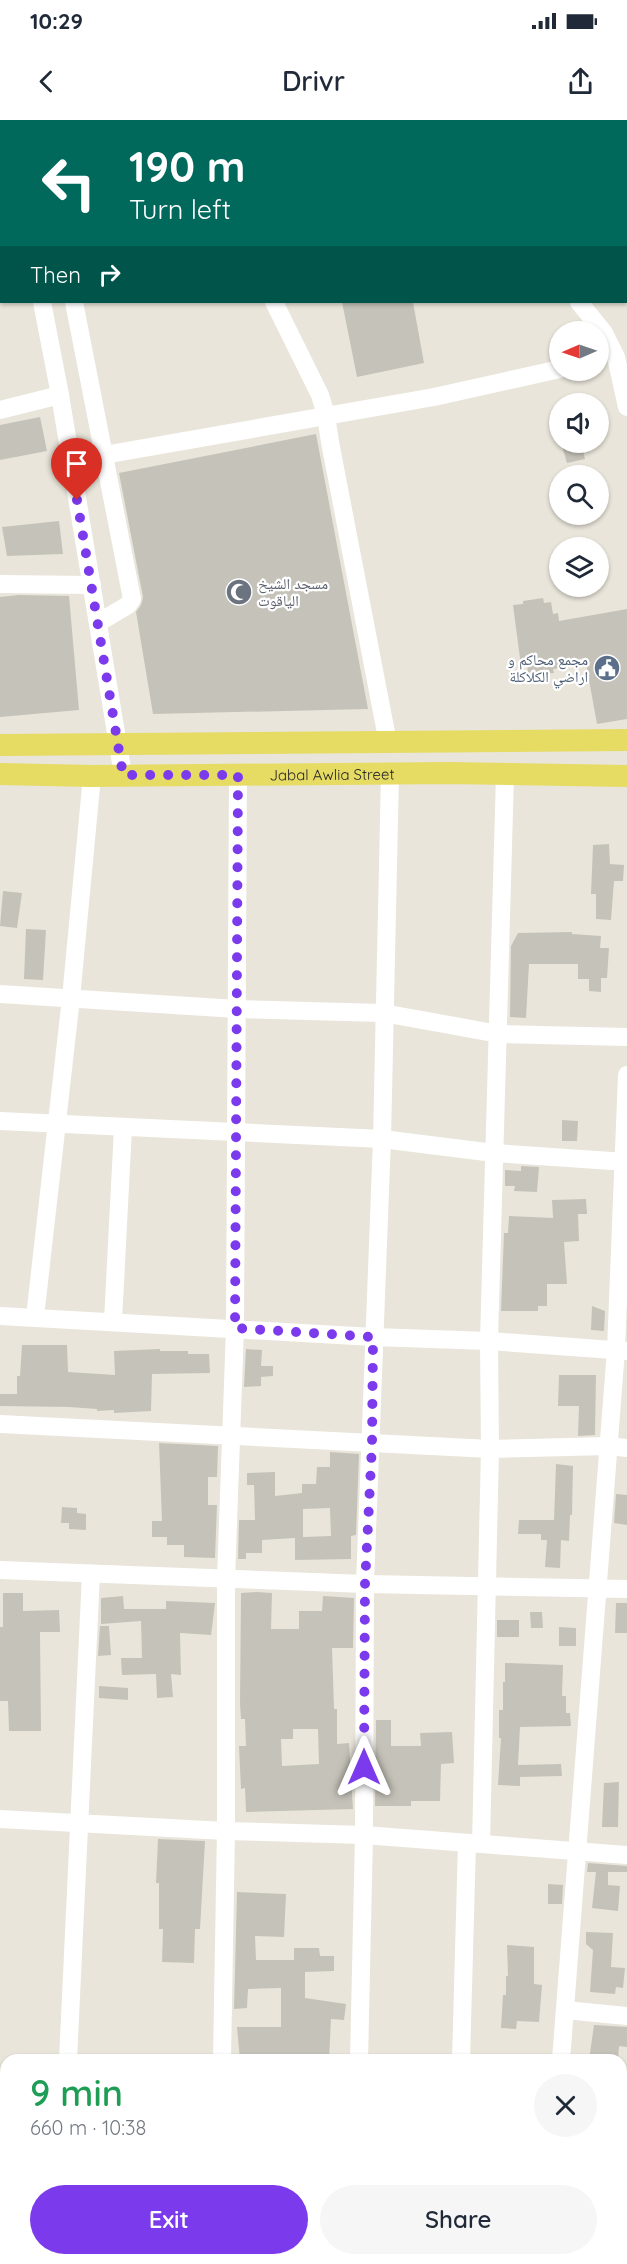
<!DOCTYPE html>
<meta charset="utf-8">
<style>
:root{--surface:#fff;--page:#f6f6f7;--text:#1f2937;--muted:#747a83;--accent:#7c3aed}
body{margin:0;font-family:Quicksand,"Noto Naskh Arabic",sans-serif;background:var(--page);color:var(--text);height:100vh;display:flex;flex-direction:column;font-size:22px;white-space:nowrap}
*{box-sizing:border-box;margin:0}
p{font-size:20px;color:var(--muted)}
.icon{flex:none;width:33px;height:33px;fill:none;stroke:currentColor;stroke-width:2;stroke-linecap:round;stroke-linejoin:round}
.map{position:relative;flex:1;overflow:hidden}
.panel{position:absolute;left:0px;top:1934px;width:627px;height:212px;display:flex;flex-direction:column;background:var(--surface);border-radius:18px 18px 0 0;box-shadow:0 2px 4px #0004}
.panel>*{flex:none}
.guide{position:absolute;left:0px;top:0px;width:627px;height:183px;box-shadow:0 2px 4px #0004;background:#00695c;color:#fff;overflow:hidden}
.needle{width:39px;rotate:268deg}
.tools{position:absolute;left:549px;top:201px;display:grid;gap:12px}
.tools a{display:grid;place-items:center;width:60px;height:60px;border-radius:50%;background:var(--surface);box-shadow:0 2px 4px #0004;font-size:30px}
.pin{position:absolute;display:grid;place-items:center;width:51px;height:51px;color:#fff;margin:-62px -26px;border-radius:50% 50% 50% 0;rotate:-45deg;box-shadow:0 0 6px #0007}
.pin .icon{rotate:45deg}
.me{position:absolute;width:66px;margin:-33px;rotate:0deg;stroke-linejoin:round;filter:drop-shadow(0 0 4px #0008)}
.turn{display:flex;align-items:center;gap:21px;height:126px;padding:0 30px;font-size:27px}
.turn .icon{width:78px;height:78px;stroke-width:2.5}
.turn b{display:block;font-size:42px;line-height:51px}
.then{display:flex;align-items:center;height:57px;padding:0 30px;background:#0003;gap:12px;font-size:22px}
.round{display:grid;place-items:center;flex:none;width:63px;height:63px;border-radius:32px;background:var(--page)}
.headline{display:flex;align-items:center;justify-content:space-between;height:102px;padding:0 30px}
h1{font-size:36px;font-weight:600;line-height:45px;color:#1e9e55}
.button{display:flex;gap:12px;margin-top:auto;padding:12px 30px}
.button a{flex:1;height:69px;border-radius:36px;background:var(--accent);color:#fff;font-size:24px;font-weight:600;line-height:69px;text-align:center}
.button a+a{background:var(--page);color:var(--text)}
.status{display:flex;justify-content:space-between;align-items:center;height:42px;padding:0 30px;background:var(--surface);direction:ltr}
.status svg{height:16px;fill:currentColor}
header{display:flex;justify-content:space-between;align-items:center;height:78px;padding:0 30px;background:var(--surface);font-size:27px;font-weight:600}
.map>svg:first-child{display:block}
.building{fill:#c5c3b9;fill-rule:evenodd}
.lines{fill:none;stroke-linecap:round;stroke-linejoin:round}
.path{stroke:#c7c7c7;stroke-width:3;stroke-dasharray:4.5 3;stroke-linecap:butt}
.minor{stroke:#fff;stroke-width:18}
.major{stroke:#e6db63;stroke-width:22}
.route{stroke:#7c3aed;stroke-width:10;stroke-dasharray:0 18}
.labels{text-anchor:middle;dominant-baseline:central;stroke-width:4.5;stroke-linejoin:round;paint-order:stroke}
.worship-label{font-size:15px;fill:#5b616d;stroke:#fff;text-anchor:start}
.service-label{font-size:15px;fill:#4e5e75;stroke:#fff;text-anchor:end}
.street-label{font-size:15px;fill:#282828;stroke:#fff}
</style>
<div class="status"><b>10:29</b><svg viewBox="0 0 49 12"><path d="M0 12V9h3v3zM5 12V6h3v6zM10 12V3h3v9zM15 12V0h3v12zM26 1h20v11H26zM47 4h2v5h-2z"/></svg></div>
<header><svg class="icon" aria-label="back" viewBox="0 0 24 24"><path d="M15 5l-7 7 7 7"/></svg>Drivr<svg class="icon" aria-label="share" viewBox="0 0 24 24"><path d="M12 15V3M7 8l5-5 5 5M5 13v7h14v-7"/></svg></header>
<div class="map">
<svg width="627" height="2144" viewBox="0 0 627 2144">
<rect width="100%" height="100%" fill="#e9e5da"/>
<!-- building -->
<g class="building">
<polygon points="342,182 413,182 424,243 357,257"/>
<polygon points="40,297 47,331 0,340 0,305"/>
<polygon points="316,314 368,589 153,594 136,492 141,485 143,477 119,353"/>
<polygon points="574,322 581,322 585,339 567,343 562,326"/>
<polygon points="59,401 63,434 7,436 2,407"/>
<polygon points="19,475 69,476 79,590 0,597 0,477"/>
<polygon points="543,478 544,483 551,482 553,494 558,493 559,501 627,489 627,599 597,604 585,538 560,542 561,548 553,549 554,553 536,555 535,552 528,553 527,545 521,546 513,485 523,484 523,481"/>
<polygon points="609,724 610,744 624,745 623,761 614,761 611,800 596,799 596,774 591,774 593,725"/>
<polygon points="3,771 22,773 17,808 0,806"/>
<polygon points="26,809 46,810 43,860 24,859"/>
<polygon points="572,812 572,814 601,816 600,828 609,828 607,858 601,858 601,872 589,871 589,859 578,859 578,844 529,844 526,898 510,897 511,826 518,813"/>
<polygon points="562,1000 578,1001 577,1021 562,1021"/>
<polygon points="521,1046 539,1047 537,1072 514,1071 515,1066 505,1066 505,1050 521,1051"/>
<polygon points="586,1079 587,1094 578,1094 579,1121 564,1122 567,1164 547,1164 547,1186 538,1186 538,1191 501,1191 504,1113 508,1113 509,1096 553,1098 552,1080"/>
<polygon points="592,1186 605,1191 604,1211 591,1210"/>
<polygon points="22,1225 67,1225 68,1252 115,1255 114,1231 160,1229 160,1231 188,1231 188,1234 209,1234 210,1253 152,1254 151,1291 114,1293 114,1290 97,1291 97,1289 69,1287 0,1286 0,1274 17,1274 17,1256 20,1256"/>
<polygon points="246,1229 262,1230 261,1246 273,1246 273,1256 261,1257 261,1266 244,1267"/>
<polygon points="559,1255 596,1255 595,1315 578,1316 579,1286 558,1286"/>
<polygon points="159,1323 218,1326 217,1357 208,1357 208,1385 217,1385 215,1438 184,1437 184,1425 167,1425 167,1417 152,1417 152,1401 162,1401"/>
<path d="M330 1332 359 1334 356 1415 351 1416V1439L295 1440V1418L262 1420V1433H246V1439H238L239 1400H255L254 1365H247V1353L275 1352V1376L302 1373V1364H316L317 1347H330ZM330 1388 331 1416 303 1417V1389Z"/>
<polygon points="556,1344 573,1346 572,1395 570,1395 569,1421 561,1420 560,1448 545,1447 547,1420 541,1420 541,1414 518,1414 519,1400 554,1400"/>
<polygon points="616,1374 627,1375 627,1405 614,1403"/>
<polygon points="62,1387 77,1388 77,1393 86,1394 86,1410 69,1409 69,1403 61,1403"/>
<path d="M256 1472 272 1473 271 1509H299V1491H322L323 1476 354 1478 353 1528H332L334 1589H337V1624L349 1623 353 1689 246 1692 245 1668 241 1669 239 1626H246L245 1599H241L240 1584 241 1473ZM293 1609H318L319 1644 282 1646 281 1619H293Z"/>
<polygon points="3,1473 23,1473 23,1491 59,1490 60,1512 40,1512 41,1611 9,1611 8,1581 0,1581 0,1507 3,1507"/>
<polygon points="123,1476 124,1489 166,1489 166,1481 215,1483 211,1515 180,1513 181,1555 171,1554 173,1577 157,1578 156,1554 122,1555 121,1538 142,1538 141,1501 101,1504 101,1478"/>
<polygon points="616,1483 627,1483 627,1513 615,1513"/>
<polygon points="530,1492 542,1492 543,1508 531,1508"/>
<rect x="497" y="1500" width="22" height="17"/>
<polygon points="100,1506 109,1506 111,1535 98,1536"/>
<polygon points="559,1507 576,1508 576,1526 559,1526"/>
<polygon points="505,1543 563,1545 562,1576 566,1576 566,1593 570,1593 571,1606 520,1607 518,1645 561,1644 562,1656 520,1657 520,1666 498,1665 501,1618 499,1618 499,1590 503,1590 503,1562 505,1562"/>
<polygon points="99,1566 128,1568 128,1580 99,1578"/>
<polygon points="376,1600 391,1600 391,1626 421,1626 420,1613 452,1612 454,1643 441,1644 440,1681 411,1681 411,1686 375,1686"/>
<polygon points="619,1662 618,1707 602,1707 604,1663"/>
<polygon points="158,1719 205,1721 200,1809 195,1809 194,1843 162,1842 163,1809 159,1809 159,1763 156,1763"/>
<polygon points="588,1743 627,1746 627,1752 608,1752 608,1765 620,1766 618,1791 592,1788 596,1752 587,1752"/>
<polygon points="548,1764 563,1765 562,1784 548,1784"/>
<polygon points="237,1772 286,1774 284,1817 255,1816 256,1840 294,1840 294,1828 319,1828 320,1836 334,1836 334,1851 305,1852 305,1878 346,1884 344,1900 331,1899 329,1940 240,1940 237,1907 281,1907 281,1868 248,1869 247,1888 234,1889"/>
<polygon points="586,1812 613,1813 611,1847 625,1848 623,1868 616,1867 615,1874 590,1872 593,1830 586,1824"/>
<polygon points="507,1825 534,1827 534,1864 542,1865 539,1902 517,1901 516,1909 501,1908 503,1875 506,1875 506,1856 508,1856"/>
<polygon points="594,1905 627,1907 627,1927 619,1926 618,1940 589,1940"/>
</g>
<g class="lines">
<!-- path -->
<g class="path">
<polyline points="0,2094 5,2074"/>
<polyline points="208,2144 208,2139"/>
</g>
<!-- minor -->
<g class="minor">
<polyline points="8,0 8,2"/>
<polyline points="35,0 35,2"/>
<polyline points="400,0 403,2"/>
<polyline points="254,2 262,0"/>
<polyline points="0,72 2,71"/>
<polyline points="42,182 60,275 123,655"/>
<polyline points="74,182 132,479 128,485 98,503"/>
<polyline points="274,182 320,275 326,295 330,322 388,623"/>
<polyline points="579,182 604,213 616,237 627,287"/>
<polyline points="0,290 60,275"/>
<polyline points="104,335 434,277 560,249"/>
<polyline points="0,464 92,465"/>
<polyline points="0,874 237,889 383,893 499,914 627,917"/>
<polyline points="0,1001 382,1019 494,1033 627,1042"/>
<polyline points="0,1196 373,1217 489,1221 627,1231"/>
<polyline points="35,1197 71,878 92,656"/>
<polyline points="113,1201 123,1008"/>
<polyline points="0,1304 490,1329 608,1326 627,1328"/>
<polyline points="0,1450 365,1464 627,1469"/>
<polyline points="0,1699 226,1711 364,1715 627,1735"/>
<polyline points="481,1724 490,1329 489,1221 505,655"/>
<polyline points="565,1890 627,1896"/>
<polyline points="68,1940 91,1454"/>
<polyline points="222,1940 226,1711 226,1459 235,1208 238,655"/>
<polyline points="359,1940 364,1715 365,1464 382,1019 390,654"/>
<polyline points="461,1940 467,1723"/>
<polyline points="561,1940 616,1230 627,955"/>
<polyline points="0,2004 6,2003"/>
<polyline points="621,2022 627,2022"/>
<polyline points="0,2060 6,2059"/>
<polyline points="500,2139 512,2144"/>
</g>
<!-- major -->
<g class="major">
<polyline points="0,625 627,620"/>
<path id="s1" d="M0 654 92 656 449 653 627 656"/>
</g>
</g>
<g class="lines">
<!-- route -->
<polyline class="route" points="77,380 123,655 238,655 235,1208 373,1217 372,1325 365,1464 364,1647"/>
</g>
<!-- icons -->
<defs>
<symbol id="mosque-disc" viewBox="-11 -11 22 22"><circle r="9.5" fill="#6b7280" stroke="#fff"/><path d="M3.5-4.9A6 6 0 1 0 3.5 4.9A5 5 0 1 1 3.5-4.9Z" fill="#fff"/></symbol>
<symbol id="civic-disc" viewBox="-11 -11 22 22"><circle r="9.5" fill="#5c6f8a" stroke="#fff"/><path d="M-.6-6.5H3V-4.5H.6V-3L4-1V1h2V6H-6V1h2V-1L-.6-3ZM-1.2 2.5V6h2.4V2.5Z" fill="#fff"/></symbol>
</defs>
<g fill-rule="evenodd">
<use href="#mosque-disc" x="224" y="457" width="30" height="30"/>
<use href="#civic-disc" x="592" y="533" width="30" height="30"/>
</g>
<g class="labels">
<!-- worship labels -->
<g class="worship-label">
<text x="258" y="463">مسجد الشيخ<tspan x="258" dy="17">الياقوت</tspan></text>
</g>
<!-- service labels -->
<g class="service-label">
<text x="588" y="539">مجمع محاكم و<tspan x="588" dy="17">اراضي الكلاكلة</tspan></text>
</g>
<!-- street labels -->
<g class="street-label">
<text stroke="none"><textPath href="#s1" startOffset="332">Jabal Awlia Street</textPath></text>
</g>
</g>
</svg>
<div class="tools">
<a><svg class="needle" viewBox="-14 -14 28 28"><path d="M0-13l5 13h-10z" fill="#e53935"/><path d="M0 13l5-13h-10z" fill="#747a83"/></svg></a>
<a><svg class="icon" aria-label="sound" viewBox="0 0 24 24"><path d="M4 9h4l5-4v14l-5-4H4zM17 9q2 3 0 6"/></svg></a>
<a><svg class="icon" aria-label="search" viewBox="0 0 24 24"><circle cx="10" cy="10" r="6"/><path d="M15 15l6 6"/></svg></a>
<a><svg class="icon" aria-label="layers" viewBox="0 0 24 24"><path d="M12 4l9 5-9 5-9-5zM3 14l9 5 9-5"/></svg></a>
</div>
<div class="pin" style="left:77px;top:380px;background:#d93025"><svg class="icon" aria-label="arrive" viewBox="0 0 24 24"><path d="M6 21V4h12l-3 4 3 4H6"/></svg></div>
<svg class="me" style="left:364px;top:1647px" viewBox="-20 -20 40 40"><path d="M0-17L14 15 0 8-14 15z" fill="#7c3aed" stroke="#fff" stroke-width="4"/></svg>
<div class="guide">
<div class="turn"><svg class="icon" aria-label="left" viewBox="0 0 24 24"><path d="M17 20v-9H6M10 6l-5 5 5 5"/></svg><div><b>190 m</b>Turn left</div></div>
<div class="then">Then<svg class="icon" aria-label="right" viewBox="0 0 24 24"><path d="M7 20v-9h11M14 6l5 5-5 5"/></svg></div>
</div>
<section class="panel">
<div class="headline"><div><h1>9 min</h1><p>660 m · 10:38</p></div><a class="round"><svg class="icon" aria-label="close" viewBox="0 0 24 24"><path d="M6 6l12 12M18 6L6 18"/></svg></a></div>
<div class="button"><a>Exit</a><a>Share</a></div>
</section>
</div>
